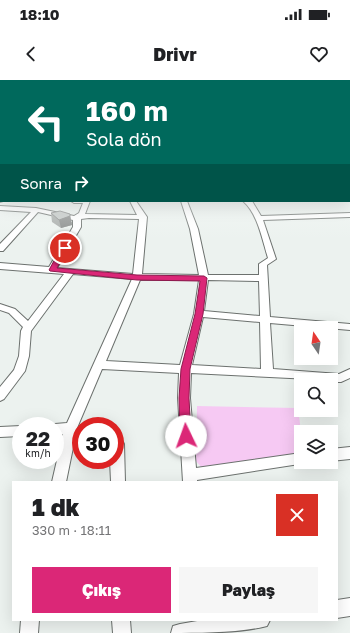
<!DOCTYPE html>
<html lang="tr">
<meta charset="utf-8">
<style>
:root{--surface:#fff;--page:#f6f6f6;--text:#202124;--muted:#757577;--accent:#db2777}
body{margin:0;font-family:"Golos Text",sans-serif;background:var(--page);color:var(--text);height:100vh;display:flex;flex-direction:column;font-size:15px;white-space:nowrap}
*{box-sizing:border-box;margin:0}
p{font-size:13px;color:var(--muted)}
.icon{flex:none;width:22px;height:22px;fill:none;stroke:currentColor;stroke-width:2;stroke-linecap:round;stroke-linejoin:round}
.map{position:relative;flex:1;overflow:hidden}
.sheet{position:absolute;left:12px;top:401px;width:326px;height:140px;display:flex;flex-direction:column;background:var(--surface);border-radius:0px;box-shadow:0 4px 16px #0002}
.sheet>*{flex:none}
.guide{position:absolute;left:0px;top:0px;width:350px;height:122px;box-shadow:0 4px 16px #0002;background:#00695c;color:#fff;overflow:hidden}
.needle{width:26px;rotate:347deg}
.tools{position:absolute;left:294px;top:241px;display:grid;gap:8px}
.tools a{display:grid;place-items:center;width:44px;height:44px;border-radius:0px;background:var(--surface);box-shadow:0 4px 16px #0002;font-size:20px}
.speed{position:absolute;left:12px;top:337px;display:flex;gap:8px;font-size:20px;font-weight:700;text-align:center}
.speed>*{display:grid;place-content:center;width:52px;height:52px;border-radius:50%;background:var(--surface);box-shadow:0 4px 16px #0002;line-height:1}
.speed small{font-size:10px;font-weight:400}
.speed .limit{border:6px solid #d22;background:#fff;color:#111}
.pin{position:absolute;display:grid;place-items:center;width:34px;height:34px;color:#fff;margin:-17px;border:2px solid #fff;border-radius:50%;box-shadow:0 1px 4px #0007}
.me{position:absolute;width:44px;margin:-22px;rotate:357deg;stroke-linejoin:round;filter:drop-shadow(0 0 3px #0008)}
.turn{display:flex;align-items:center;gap:14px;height:84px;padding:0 20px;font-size:18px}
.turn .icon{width:52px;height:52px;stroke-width:2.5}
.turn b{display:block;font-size:28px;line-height:34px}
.then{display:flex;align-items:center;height:38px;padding:0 20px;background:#0003;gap:8px;font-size:15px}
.round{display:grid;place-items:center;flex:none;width:42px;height:42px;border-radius:0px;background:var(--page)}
.summary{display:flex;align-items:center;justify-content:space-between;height:68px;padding:0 20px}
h1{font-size:24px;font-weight:800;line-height:30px}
.cta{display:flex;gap:8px;margin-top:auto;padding:8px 20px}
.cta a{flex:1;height:46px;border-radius:0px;background:var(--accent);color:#fff;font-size:16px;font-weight:800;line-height:46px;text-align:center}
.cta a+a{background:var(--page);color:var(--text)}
.status{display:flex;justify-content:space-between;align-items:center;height:28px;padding:0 20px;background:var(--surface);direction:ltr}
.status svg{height:11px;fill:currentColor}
header{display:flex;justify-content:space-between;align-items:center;height:52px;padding:0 20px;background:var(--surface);font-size:18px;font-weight:800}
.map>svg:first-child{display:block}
.green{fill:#f6c9f3}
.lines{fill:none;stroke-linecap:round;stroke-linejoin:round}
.minor-casing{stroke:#6c716e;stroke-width:2}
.secondary-casing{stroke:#6c716e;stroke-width:2}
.minor{fill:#fff;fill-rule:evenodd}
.secondary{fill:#fff;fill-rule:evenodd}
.wall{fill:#a7aba9}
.shaded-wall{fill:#888b8a}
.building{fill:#c2c7c5;stroke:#888b8a}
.route{fill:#db2777;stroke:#8e194d}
</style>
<div class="status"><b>18:10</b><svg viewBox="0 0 49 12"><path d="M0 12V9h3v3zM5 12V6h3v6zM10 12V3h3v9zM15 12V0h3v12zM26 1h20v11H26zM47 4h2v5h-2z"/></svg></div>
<header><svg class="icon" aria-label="back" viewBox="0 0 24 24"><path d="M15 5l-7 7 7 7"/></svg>Drivr<svg class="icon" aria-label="heart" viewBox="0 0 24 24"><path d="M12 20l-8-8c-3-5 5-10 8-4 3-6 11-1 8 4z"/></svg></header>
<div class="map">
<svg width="350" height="553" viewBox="0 0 350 553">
<rect width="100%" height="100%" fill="#ecf2ef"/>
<!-- green -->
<polygon class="green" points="197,326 298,328 301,352 301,374 202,388 196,381"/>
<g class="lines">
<defs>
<g id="minor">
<rect x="0" y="102" width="1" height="4"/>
<polygon points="0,118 1,121 3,121 0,122"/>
<path d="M71 121H90L85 134 137 135 130 121H136L147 137 142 194 199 195 190 149 181 121H187L198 149 208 195H259V184L268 178C262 159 258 134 243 121H252L261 136 350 133V137L263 140 276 179 267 185 270 237 350 244V250L270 243 273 289 339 294 350 289V298L341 302H331V300L191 293 190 318 196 388 301 373V382H306V383L197 400V402H183L178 318 179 293 102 289 77 348 66 402H52L63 354H55V346H50L55 344 67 343 132 199 73 194 31 251 29 276 25 291 4 319 0 321V307L14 290 19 276 21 251 23 247 9 233 0 230V224L15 229 28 241 64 194 0 189V183L49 187 73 147V140L38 132 3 171H0V164L31 132 0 130V126L36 128 74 136 79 133 83 123H74ZM89 138 139 139 133 194 57 188 81 147V139ZM140 200H199L194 234 180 285 106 281ZM208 200 259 201 260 236 204 231ZM203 237 260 242 261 289 192 285Z"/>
<polygon points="21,346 21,356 0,357 0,347"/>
<polygon points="117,358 122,360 124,364 125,402 111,402 110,380 115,380 115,359"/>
<polygon points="350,367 350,379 331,381 331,369"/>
<polygon points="350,518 350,536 337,538 337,520"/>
<polygon points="21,540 39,540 38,553 20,553"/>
<polygon points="112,540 130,540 131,553 113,553"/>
<path d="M203 540H270L267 546C240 553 200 553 171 553L173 546 180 544Z"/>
</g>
<g id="secondary">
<polygon points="349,98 350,99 350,105 349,104"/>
<rect x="349" y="112" width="1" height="7"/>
</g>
</defs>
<!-- minor casing -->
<use href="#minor" class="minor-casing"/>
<!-- secondary casing -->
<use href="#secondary" class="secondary-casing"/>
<!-- minor -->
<use href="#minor" class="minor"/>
<!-- secondary -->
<use href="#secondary" class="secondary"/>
</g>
<!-- wall -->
<polygon class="wall" points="51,133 72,142 72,145 61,148 52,142"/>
<!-- shaded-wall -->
<polygon class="shaded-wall" points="70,134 72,145 61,148 59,140"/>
<!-- building -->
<polygon class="building" points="60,131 70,134 70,136 59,140 51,133"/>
<!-- sky -->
<linearGradient id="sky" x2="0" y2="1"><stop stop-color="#80bdd1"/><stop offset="0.52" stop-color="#f6f9f8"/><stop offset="1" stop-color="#f6f9f8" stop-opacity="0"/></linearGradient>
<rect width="350" height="159" fill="url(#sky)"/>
<!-- route -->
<polygon class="route" points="65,166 68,168 57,188 137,195 204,196 207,198 203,234 190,289 189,318 191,356 189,359 186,360 182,359 180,356 179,318 181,289 195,234 200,201 137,200 50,191 49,190 61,168"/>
</svg>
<div class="tools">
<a><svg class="needle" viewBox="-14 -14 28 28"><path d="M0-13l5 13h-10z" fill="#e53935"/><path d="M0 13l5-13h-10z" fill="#757577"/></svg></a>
<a><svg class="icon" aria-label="search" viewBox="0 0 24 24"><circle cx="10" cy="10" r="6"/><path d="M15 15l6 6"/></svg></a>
<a><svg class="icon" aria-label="layers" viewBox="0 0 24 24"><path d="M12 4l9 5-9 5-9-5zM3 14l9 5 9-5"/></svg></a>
</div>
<div class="speed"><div>22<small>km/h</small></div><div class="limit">30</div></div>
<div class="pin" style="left:65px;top:168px;background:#d93025"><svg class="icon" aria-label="arrive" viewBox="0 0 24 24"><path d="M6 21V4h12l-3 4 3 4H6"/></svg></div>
<svg class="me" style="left:186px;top:356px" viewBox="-20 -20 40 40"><circle r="19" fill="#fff"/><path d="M0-13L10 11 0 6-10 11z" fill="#db2777"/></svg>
<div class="guide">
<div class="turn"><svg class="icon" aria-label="left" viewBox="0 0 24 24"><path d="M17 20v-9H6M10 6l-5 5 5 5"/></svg><div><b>160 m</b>Sola dön</div></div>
<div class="then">Sonra<svg class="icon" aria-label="right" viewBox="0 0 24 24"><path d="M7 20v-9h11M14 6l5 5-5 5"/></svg></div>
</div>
<section class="sheet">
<div class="summary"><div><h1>1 dk</h1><p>330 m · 18:11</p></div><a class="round" style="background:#d93025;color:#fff"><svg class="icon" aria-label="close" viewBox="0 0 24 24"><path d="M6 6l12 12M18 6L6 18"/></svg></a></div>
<div class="cta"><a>Çıkış</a><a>Paylaş</a></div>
</section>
</div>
